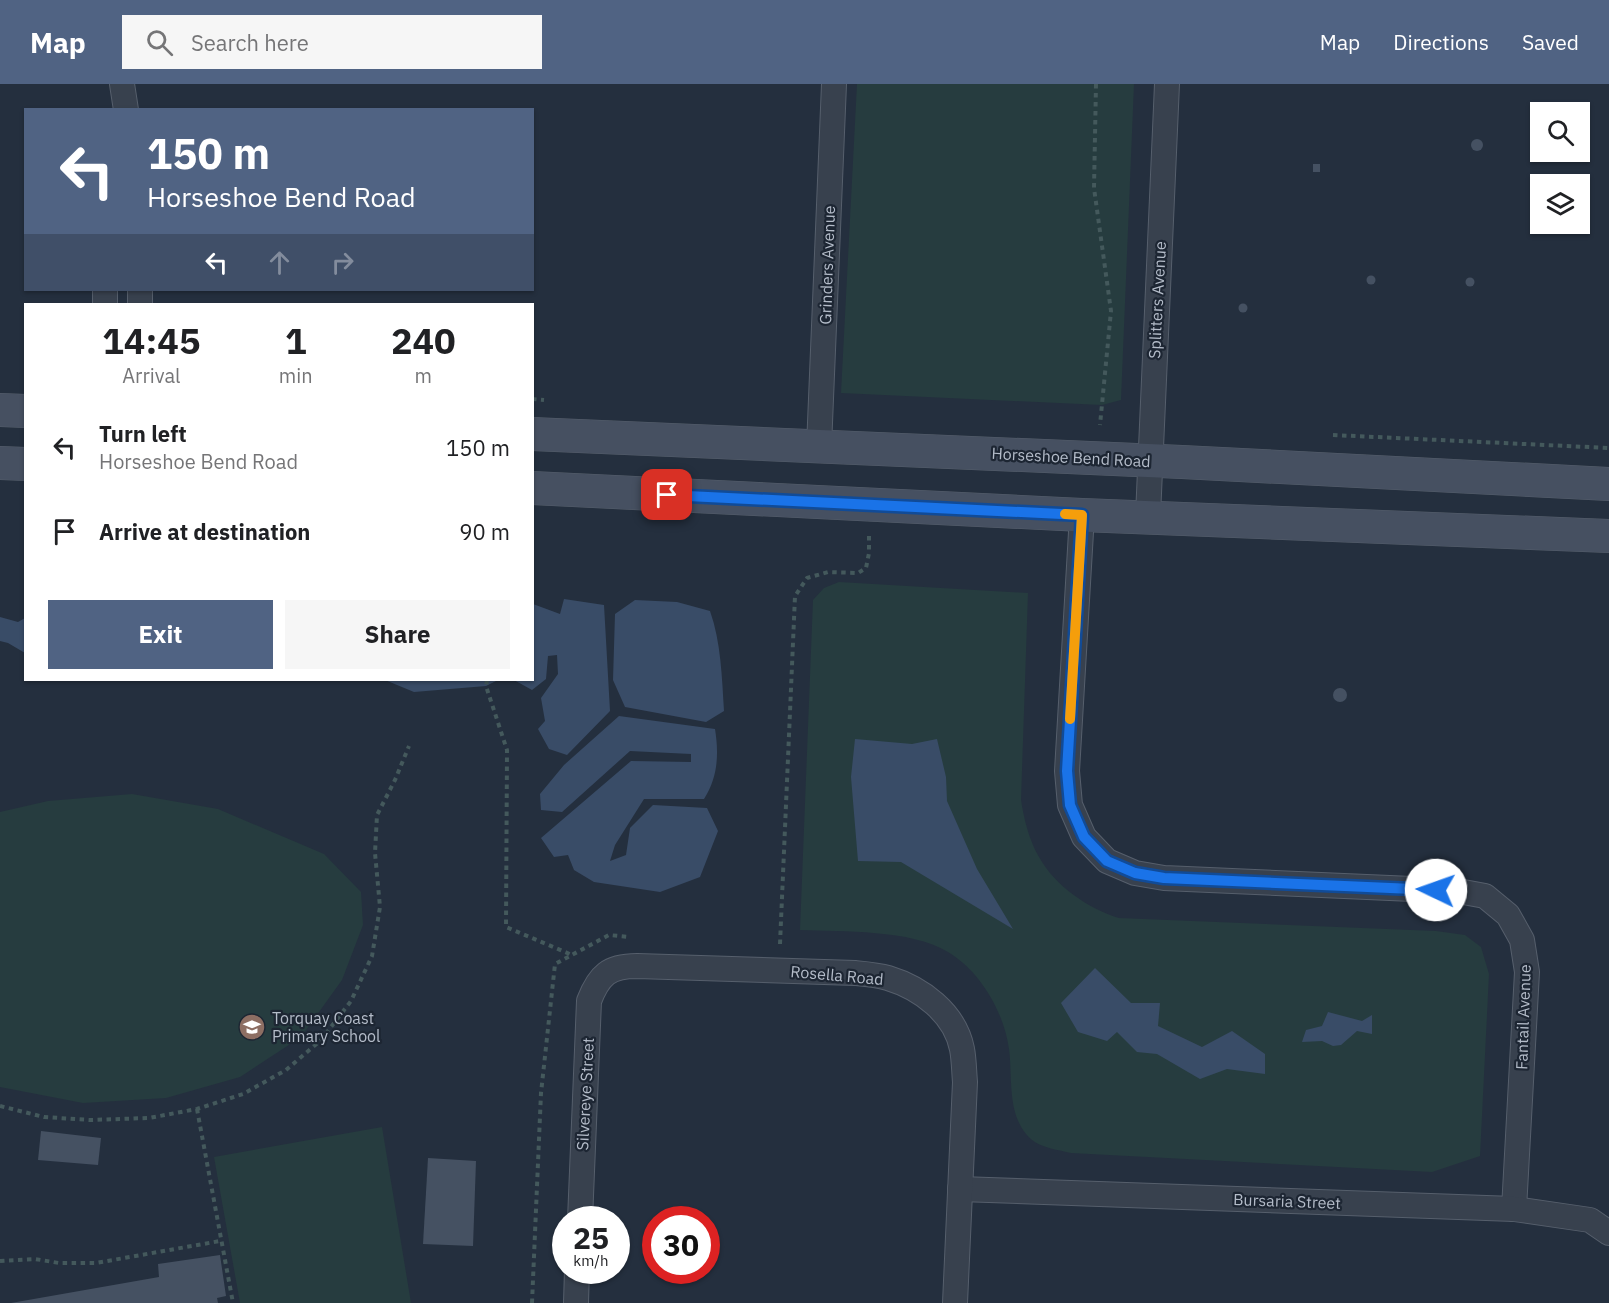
<!DOCTYPE html>
<style>
:root{--surface:#fff;--page:#f6f6f6;--text:#202124;--muted:#757577;--accent:#506383}
body{margin:0;font-family:"IBM Plex Sans",sans-serif;background:var(--page);color:var(--text);height:100vh;display:flex;flex-direction:column;font-size:22px;white-space:nowrap}
*{box-sizing:border-box;margin:0}
p{font-size:20px;color:var(--muted)}
.icon{flex:none;width:33px;height:33px;fill:none;stroke:currentColor;stroke-width:2;stroke-linecap:round;stroke-linejoin:round}
.map{position:relative;flex:1;overflow:hidden}
.drawer{position:absolute;left:24px;top:219px;width:510px;height:378px;display:flex;flex-direction:column;background:var(--surface);border-radius:0px;box-shadow:0 2px 4px #0004}
.drawer>*{flex:none}
.hud{position:absolute;left:24px;top:24px;width:510px;height:183px;border-radius:0px;box-shadow:0 2px 4px #0004;background:#506383;color:#fff;overflow:hidden}
.controls{position:absolute;left:1530px;top:18px;display:grid;gap:12px}
.controls a{display:grid;place-items:center;width:60px;height:60px;border-radius:0px;background:var(--surface);box-shadow:0 2px 4px #0004;font-size:30px}
.speed{position:absolute;left:552px;top:1122px;display:flex;gap:12px;font-size:30px;font-weight:700;text-align:center}
.speed>*{display:grid;place-content:center;width:78px;height:78px;border-radius:50%;background:var(--surface);box-shadow:0 2px 4px #0004;line-height:1}
.speed small{font-size:15px;font-weight:400}
.speed .limit{border:9px solid #d22;background:#fff;color:#111}
.pin{position:absolute;display:grid;place-items:center;width:51px;height:51px;color:#fff;margin:-26px;border-radius:12px;box-shadow:0 3px 9px #0006}
.me{position:absolute;width:66px;margin:-33px;rotate:273deg;stroke-linejoin:round;filter:drop-shadow(0 0 4px #0008)}
.turn{display:flex;align-items:center;gap:21px;height:126px;padding:0 24px;font-size:27px}
.turn .icon{width:78px;height:78px;stroke-width:2.5}
.turn b{display:block;font-size:42px;line-height:51px}
.lanes{display:flex;align-items:center;height:57px;padding:0 24px;background:#0003;justify-content:center;gap:30px;direction:ltr}
.lanes .off{opacity:.35}
.eta{display:flex;justify-content:space-evenly;align-items:center;height:102px;text-align:center}
.eta b{font-size:36px;font-weight:700;line-height:42px}
.button{display:flex;gap:12px;margin-top:auto;padding:12px 24px}
.button a{flex:1;height:69px;border-radius:0px;background:var(--accent);color:#fff;font-size:24px;font-weight:700;line-height:69px;text-align:center}
.button a+a{background:var(--page);color:var(--text)}
ul{padding:0;list-style:none}
li{display:flex;align-items:center;gap:18px;height:84px;padding:0 24px}
li div{flex:1}
li b{display:block;font-size:22px}
li em{font-style:normal}
header{display:flex;align-items:center;gap:36px;box-sizing:border-box;height:84px;padding:0 30px;background:var(--accent);color:#fff}
header strong{font-size:28px}
nav{display:flex;gap:33px;margin-inline-start:auto;font-size:21px}
.search{width:420px;height:54px;background:var(--page);display:flex;align-items:center;gap:15px;box-sizing:border-box;padding:0 21px;border-radius:0px;color:var(--muted);font-size:22px}
.map>svg:first-child{display:block}
.green{fill:#263c3f}
.water{fill:#394c67}
.building{fill:#455162}
.lines{fill:none;stroke-linecap:round;stroke-linejoin:round}
.street-casing{stroke:#565f6c;stroke-width:26}
.secondary-casing{stroke:#565f6c;stroke-width:34}
.path{stroke:#44595c;stroke-width:4;stroke-dasharray:4.5 4.5;stroke-linecap:butt}
.street{stroke:#38414e;stroke-width:24}
.secondary{stroke:#465061;stroke-width:33}
.route-casing{stroke:#114b97;stroke-width:15}
.route{stroke:#1a73e8;stroke-width:10}
.slow{stroke:#f59e0b;stroke-width:10}
.labels{text-anchor:middle;dominant-baseline:central;stroke-width:4.5;stroke-linejoin:round;paint-order:stroke}
.street-label{font-size:16px;fill:#b4bcc9;stroke:#1d2633}
.poi-label{font-size:16px;fill:#b4bcc9;stroke:#1d2633;text-anchor:start}
</style>
<header>
<strong>Map</strong>
<div class="search"><svg class="icon" aria-label="search" viewBox="0 0 24 24"><circle cx="10" cy="10" r="6"/><path d="M15 15l6 6"/></svg>Search here</div>
<nav><a>Map</a><a>Directions</a><a>Saved</a></nav>
</header>
<div class="map">
<svg width="1609" height="1219" viewBox="0 0 1609 1219">
<rect width="100%" height="100%" fill="#242f3e"/>
<!-- green -->
<g class="green">
<polygon points="857,0 1134,0 1121,316 1102,321 841,309"/>
<path d="M839 498 1028 509 1021 716C1024 735 1029 756 1039 773 1055 802 1089 825 1119 834L1436 847 1465 851 1481 863 1489 890 1480 1072 1432 1088 1071 1069C1059 1066 1042 1064 1032 1056 1006 1034 1013 995 1009 965 1004 928 980 887 948 868 910 845 843 848 800 846L813 516 824 504Z"/>
<polygon points="132,710 218,725 324,770 361,808 363,841 342,896 301,953 240,993 166,1014 83,1019 0,1003 0,728 48,717"/>
<polygon points="382,1043 411,1219 240,1219 214,1073"/>
</g>
<!-- water -->
<g class="water">
<polygon points="564,515 604,521 610,627 567,671 549,665 538,645 545,637 541,614 558,590 557,571 548,572 546,595 532,606 514,596 532,596 533,520 560,530"/>
<path d="M635 516 677 518 710 527C721 558 722 594 724 627L706 638 625 623 613 596 615 530Z"/>
<polygon points="0,533 18,538 25,534 25,569 8,559 0,557"/>
<polygon points="385,596 498,596 486,602 414,608"/>
<path d="M619 632 715 645C719 670 718 693 704 715H644L615 761 610 777 626 771 630 744 653 721 707 724 718 747 700 793 660 808 594 798 574 786 568 771 554 773 541 754 631 677 691 678V670L630 667 562 728 541 726 540 710 564 681Z"/>
<polygon points="855,655 912,660 937,655 946,693 947,717 977,785 1013,845 901,778 858,777 851,693"/>
<polygon points="1095,884 1131,919 1160,919 1158,942 1202,963 1232,947 1265,970 1265,990 1227,985 1200,995 1157,970 1137,968 1117,948 1107,957 1078,948 1061,919"/>
<polygon points="1328,928 1362,937 1372,931 1372,950 1357,947 1341,961 1333,962 1322,957 1302,958 1306,946 1322,942"/>
</g>
<!-- building -->
<g class="building">
<circle cx="1477" cy="61" r="6"/>
<rect x="1313" y="80" width="7" height="8"/>
<circle cx="1371" cy="196" r="4.5"/>
<circle cx="1470" cy="198" r="4.5"/>
<circle cx="1243" cy="224" r="4.5"/>
<circle cx="1340" cy="611" r="7"/>
<polygon points="41,1047 101,1054 98,1081 38,1076"/>
<polygon points="428,1074 476,1077 473,1162 423,1160"/>
<polygon points="220,1171 226,1212 217,1214 218,1219 11,1219 159,1193 158,1180"/>
</g>
<g class="lines">
<defs>
<g id="street">
<polyline points="122,0 126,26"/>
<polyline points="105,220 105,206"/>
<polyline points="140,220 140,206"/>
<polyline points="819,363 834,0"/>
<polyline points="1082,431 1067,687 1070,721 1084,753 1107,777 1135,789 1164,794 1458,807 1485,812 1508,831 1522,856 1527,888 1514,1125"/>
<polyline points="1148,432 1167,0"/>
<polyline points="960,1105 1514,1125 1590,1136 1609,1149"/>
<path d="M580 1136 589 917C599 891 609 882 637 882L855 889C866 890 878 891 888 894 921 904 955 929 962 965 964 975 964 987 965 998L955 1219"/>
<polyline points="576,1219 577,1186"/>
</g>
<g id="secondary">
<polyline points="0,326 26,327"/>
<polyline points="532,350 1182,378 1609,400"/>
<polyline points="0,379 26,380"/>
<polyline points="532,404 1082,431 1609,452"/>
</g>
</defs>
<!-- street casing -->
<use href="#street" class="street-casing"/>
<!-- secondary casing -->
<use href="#secondary" class="secondary-casing"/>
<!-- path -->
<g class="path">
<polyline points="1096,0 1094,104 1111,227 1100,341"/>
<polyline points="532,315 544,316"/>
<polyline points="1333,351 1609,364"/>
<polyline points="487,596 486,602 507,666 506,843 572,871"/>
<polyline points="780,860 795,512 807,494 828,488 858,489 866,484 869,469 869,451"/>
<polyline points="0,1022 44,1033 90,1036 149,1034 197,1025 243,1010 286,986 321,956 351,917 372,872 380,823 375,769 377,731 395,696 409,662"/>
<polyline points="197,1025 233,1219"/>
<polyline points="0,1177 35,1175 59,1179 96,1179 220,1157"/>
<polyline points="532,1219 541,1009 555,880 609,851 629,853"/>
</g>
<!-- street -->
<use href="#street" class="street"/>
<!-- secondary -->
<use href="#secondary" class="secondary"/>
</g>
<g class="lines">
<defs>
<polyline id="route" points="667,411 1082,431 1067,687 1070,721 1084,753 1107,777 1135,789 1164,794 1436,806"/>
</defs>
<!-- route casing -->
<use href="#route" class="route-casing"/>
<!-- route -->
<use href="#route" class="route"/>
<!-- slow -->
<polyline class="slow" points="1065,430 1082,431 1070,635"/>
</g>
<!-- icons -->
<defs>
<symbol id="school-disc" viewBox="-11 -11 22 22"><circle r="9.5" fill="#8d6e63" stroke="#1d2633"/><path d="M0-5L7-2L0 1L-7-2ZM-4 1L0 2.5L4 1V4Q0 6-4 4Z" fill="#fff"/></symbol>
</defs>
<g fill-rule="evenodd">
<use href="#school-disc" x="237" y="928" width="30" height="30"/>
</g>
<g class="labels">
<!-- street labels -->
<g class="street-label">
<text transform="translate(827 181) rotate(-88)">Grinders Avenue</text>
<text transform="translate(1157 216) rotate(-87)">Splitters Avenue</text>
<text transform="translate(1071 373) rotate(3)">Horseshoe Bend Road</text>
<text transform="translate(837 891) rotate(5)">Rosella Road</text>
<text transform="translate(1523 933) rotate(-88)">Fantail Avenue</text>
<text transform="translate(585 1010) rotate(-87)">Silvereye Street</text>
<text transform="translate(1287 1117) rotate(2)">Bursaria Street</text>
</g>
<!-- poi labels -->
<g class="poi-label">
<text x="272" y="934">Torquay Coast<tspan x="272" dy="18">Primary School</tspan></text>
</g>
</g>
</svg>
<div class="controls">
<a><svg class="icon" aria-label="search" viewBox="0 0 24 24"><circle cx="10" cy="10" r="6"/><path d="M15 15l6 6"/></svg></a>
<a><svg class="icon" aria-label="layers" viewBox="0 0 24 24"><path d="M12 4l9 5-9 5-9-5zM3 14l9 5 9-5"/></svg></a>
</div>
<div class="speed"><div>25<small>km/h</small></div><div class="limit">30</div></div>
<div class="pin" style="left:667px;top:411px;background:#d93025"><svg class="icon" aria-label="arrive" viewBox="0 0 24 24"><path d="M6 21V4h12l-3 4 3 4H6"/></svg></div>
<svg class="me" style="left:1436px;top:806px" viewBox="-20 -20 40 40"><circle r="19" fill="#fff"/><path d="M0-13L10 11 0 6-10 11z" fill="#1a73e8"/></svg>
<div class="hud">
<div class="turn"><svg class="icon" aria-label="left" viewBox="0 0 24 24"><path d="M17 20v-9H6M10 6l-5 5 5 5"/></svg><div><b>150 m</b>Horseshoe Bend Road</div></div>
<div class="lanes"><svg class="icon" aria-label="left" viewBox="0 0 24 24"><path d="M17 20v-9H6M10 6l-5 5 5 5"/></svg><svg class="icon off" aria-label="ahead" viewBox="0 0 24 24"><path d="M12 20V5M6 11l6-6 6 6"/></svg><svg class="icon off" aria-label="right" viewBox="0 0 24 24"><path d="M7 20v-9h11M14 6l5 5-5 5"/></svg></div>
</div>
<section class="drawer">
<div class="eta">
<div><b>14:45</b><p>Arrival</p></div>
<div><b>1</b><p>min</p></div>
<div><b>240</b><p>m</p></div>
</div>
<ul>
<li><svg class="icon" aria-label="left" viewBox="0 0 24 24"><path d="M17 20v-9H6M10 6l-5 5 5 5"/></svg><div><b>Turn left</b><p>Horseshoe Bend Road</p></div><em>150 m</em></li>
<li><svg class="icon" aria-label="arrive" viewBox="0 0 24 24"><path d="M6 21V4h12l-3 4 3 4H6"/></svg><div><b>Arrive at destination</b></div><em>90 m</em></li>
</ul>
<div class="button"><a>Exit</a><a>Share</a></div>
</section>
</div>
